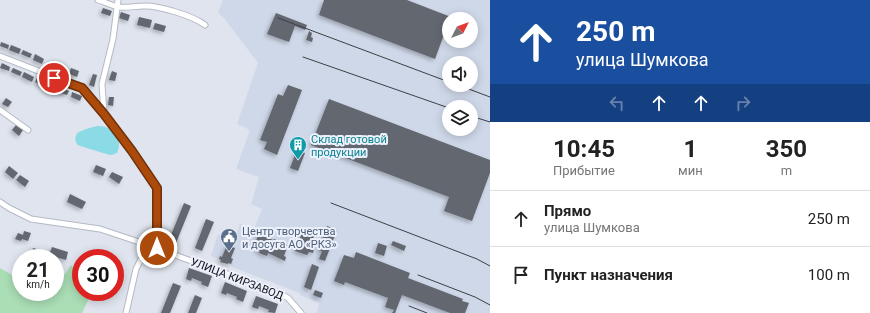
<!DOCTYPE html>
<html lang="ru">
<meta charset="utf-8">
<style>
:root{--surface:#fff;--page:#f2f2f2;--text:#222;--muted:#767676;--line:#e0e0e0}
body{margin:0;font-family:Roboto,sans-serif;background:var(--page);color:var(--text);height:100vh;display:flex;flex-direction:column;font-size:15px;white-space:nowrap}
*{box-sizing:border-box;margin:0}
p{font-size:13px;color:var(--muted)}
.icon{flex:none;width:22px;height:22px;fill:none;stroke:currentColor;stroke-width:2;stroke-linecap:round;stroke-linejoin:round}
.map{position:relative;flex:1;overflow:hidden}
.drawer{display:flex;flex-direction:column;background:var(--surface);width:380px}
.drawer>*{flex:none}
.banner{background:#1a4fa0;color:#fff;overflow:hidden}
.needle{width:26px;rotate:48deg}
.fabs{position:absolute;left:442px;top:12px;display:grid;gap:8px}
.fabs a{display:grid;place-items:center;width:36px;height:36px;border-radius:50%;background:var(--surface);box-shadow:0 2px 10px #0003;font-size:20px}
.speed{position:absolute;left:12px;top:249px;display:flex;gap:8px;font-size:20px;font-weight:700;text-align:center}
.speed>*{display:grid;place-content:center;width:52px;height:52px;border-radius:50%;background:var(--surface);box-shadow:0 2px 10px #0003;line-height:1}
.speed small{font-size:10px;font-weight:400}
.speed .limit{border:6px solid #d22;background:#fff;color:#111}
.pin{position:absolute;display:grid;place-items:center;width:34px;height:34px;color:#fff;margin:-17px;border:2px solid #fff;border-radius:50%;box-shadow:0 1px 4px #0007}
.me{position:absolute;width:44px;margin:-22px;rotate:0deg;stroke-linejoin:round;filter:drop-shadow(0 0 3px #0008)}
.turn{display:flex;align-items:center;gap:14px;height:84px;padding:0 20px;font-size:18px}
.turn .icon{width:52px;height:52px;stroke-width:2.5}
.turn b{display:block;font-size:28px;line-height:34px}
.lanes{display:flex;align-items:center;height:38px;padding:0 20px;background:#0003;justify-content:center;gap:20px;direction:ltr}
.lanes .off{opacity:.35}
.eta{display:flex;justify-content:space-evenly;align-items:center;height:68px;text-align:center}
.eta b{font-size:24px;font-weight:700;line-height:28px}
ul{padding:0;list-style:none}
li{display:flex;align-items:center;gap:12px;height:56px;padding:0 20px;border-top:1px solid var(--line)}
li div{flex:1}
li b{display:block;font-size:15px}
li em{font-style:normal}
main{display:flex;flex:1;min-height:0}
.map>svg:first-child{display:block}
.built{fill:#cfd8e9;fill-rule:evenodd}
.green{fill:#aadeb5}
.water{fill:#8bdbe6}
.building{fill:#636770;filter:url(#shadow)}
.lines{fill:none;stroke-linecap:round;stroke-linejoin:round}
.minor-casing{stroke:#b4bac3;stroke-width:7}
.minor{stroke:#fff;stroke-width:5}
.rail{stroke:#3d3f44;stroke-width:1}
.route-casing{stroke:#703008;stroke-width:10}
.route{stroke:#ac4a0c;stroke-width:7}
.labels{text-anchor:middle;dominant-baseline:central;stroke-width:4;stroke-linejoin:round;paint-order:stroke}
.culture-label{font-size:11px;fill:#0d838f;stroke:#ecf1fc;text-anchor:start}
.service-label{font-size:11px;fill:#4e5e75;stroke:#ecf1fc;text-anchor:start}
.street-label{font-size:11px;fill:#121317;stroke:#ecf1fc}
</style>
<main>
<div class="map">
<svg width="490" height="313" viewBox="0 0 490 313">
<defs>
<filter id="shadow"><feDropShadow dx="-2" dy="2" stdDeviation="2" flood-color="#0004"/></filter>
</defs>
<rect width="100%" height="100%" fill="#dfe4ee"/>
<!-- built -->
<path class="built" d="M223 0H490V313H317L319 303 300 295V293L232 267 230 264 228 263V264L220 262 221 260 211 256 218 234 234 241 240 224 254 229 262 209 251 204 253 198 259 177 236 169 250 130 237 124 258 63 224 18 218 13ZM449 19H471V41H449ZM449 63H471V85H449ZM449 107H471V129H449Z"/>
<!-- green -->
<polygon class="green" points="71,265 81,277 81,292 92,292 82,313 0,313 0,268 19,279 21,287 21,292 23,292 24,297 55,292 55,288"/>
<!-- water -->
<path class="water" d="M97 126C112 125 124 139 117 153 114 154 113 155 110 155 107 154 79 146 78 145 76 144 76 141 75 139L77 133 86 129Z"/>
<!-- building -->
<g class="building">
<polygon points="324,0 407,0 451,17 449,19 449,21 435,59 319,15"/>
<polygon points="103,8 112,11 110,16 101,13"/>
<polygon points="121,12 130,15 128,21 119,18"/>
<polygon points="276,13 307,25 305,30 295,26 289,42 267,34"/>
<polygon points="139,17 152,20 150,28 137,25"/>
<polygon points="155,23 166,26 164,32 153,29"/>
<polygon points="309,31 312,33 311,37 313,38 312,42 306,40"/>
<polygon points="1,42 9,45 8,49 0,46"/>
<polygon points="11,45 21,49 19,54 9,50"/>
<polygon points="23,50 32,54 30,58 21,54"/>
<polygon points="35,54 44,59 42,64 33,60"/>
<polygon points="2,63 10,67 9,71 0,68"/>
<polygon points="59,64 67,68 65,73 57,70"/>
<polygon points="13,68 22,72 20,76 11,72"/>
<polygon points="71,68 79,71 77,77 69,74"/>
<polygon points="112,71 117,73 115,81 109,80"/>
<polygon points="24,72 34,77 32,82 22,77"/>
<polygon points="93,74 97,75 94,87 89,85"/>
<polygon points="37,78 46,82 44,86 35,82"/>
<polygon points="48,83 57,86 55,91 46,87"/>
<polygon points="288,85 302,90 277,155 264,149 267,142 260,140 278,94 283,96"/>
<polygon points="60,87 69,91 67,95 58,92"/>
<polygon points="72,92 82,96 80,101 71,97"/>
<polygon points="109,97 114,97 113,106 108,105"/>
<polygon points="6,98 12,102 8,107 2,104"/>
<polygon points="329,99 490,160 490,173 472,221 444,211 449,197 311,145"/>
<polygon points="16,125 23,130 19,136 12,130"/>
<polygon points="297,150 305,153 298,171 290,168"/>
<polygon points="96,165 106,169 103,176 93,172"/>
<polygon points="9,166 18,173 13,179 5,172"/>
<polygon points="112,172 123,177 119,184 109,177"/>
<polygon points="20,175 29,181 25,187 16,180"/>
<polygon points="70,194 86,202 82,209 67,202"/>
<polygon points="184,203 191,206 176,243 169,240"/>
<polygon points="206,219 214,222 202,251 195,248"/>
<polygon points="327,226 337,230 325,261 319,259 322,251 318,250"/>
<polygon points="303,230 315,234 310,247 314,249 313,253 309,252 307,255 295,251"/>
<polygon points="24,231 31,233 28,241 22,239 21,241 15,239 18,233 23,235"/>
<polygon points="259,233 273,240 274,239 285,244 285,243 287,244 287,245 288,245 284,256 286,257 285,261 268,253 267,256 259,253 260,251 256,250 257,247 254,246"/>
<polygon points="393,241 406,246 404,251 391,245"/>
<polygon points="378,243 387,246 384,256 375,253"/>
<polygon points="227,245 235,248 231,258 233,259 231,264 228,263 228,264 220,262 221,260 219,259 220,256 222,257"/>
<polygon points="52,247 68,252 66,260 49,255"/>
<polygon points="33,248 48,252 46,258 39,258 31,256"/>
<polygon points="356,252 410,273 408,278 463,299 462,301 469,303 465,313 450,313 402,295 395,313 392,313 394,310 385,307 388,298 345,282 344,285 334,281 344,255 354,258"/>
<polygon points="312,264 319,267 311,290 304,287"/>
<polygon points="189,268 212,276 208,287 201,284 202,282 192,278 191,281 186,279"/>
<polygon points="225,282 247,291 243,302 236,299 237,297 227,293 226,295 221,293"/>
<polygon points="173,283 181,286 170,313 161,313"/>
<polygon points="315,290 323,293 321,298 313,295"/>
<polygon points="195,295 202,298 196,313 188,313"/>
<polygon points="256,296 278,304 275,313 268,312 269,310 259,306 258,309 252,307"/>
</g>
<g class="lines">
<defs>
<g id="minor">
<path d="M98 0C105 2 112 6 119 7 127 8 135 6 143 6 158 5 193 16 205 25"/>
<polyline points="0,56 82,88 104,114 132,151 157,188 157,248"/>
<polyline points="0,110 28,130"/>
<polyline points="104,114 102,84 113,39 118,0"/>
<polyline points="0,202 9,208 31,219 100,229 157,248 183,258 275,291 288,298 301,313"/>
<polyline points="126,313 136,269 148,245"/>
</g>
</defs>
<!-- minor casing -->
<use href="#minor" class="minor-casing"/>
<!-- minor -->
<use href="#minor" class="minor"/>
<!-- rail -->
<g class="rail">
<polyline points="278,18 449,82"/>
<polyline points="303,57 449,108"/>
<polyline points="458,85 490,97"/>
<polyline points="471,116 490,122"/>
<polyline points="331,203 477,259 490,266"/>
<polyline points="418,275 475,297 490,305"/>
<polyline points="409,306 427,313"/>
</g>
</g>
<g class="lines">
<defs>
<polyline id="route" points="54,78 82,88 104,114 132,151 157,188 157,248"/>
</defs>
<!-- route casing -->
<use href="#route" class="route-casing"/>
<!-- route -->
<use href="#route" class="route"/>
</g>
<!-- icons -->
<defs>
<symbol id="building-pin" viewBox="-11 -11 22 30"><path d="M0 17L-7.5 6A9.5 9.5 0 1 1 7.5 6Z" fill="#0f9aa8" stroke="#ecf1fc"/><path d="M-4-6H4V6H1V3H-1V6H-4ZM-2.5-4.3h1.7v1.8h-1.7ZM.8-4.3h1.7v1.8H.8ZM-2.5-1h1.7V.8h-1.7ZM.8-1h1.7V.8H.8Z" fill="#fff"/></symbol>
<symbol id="civic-pin" viewBox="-11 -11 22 30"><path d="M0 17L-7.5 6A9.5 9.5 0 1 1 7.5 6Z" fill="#5c6f8a" stroke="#ecf1fc"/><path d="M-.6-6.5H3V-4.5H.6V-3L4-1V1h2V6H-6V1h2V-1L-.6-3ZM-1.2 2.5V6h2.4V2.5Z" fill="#fff"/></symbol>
</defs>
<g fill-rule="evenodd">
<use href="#building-pin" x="288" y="135" width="20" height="27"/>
<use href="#civic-pin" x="219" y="227" width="20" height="27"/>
</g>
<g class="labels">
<!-- culture labels -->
<g class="culture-label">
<text x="311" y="139">Склад готовой<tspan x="311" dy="13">продукции</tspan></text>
</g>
<!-- service labels -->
<g class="service-label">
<text x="242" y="231">Центр творчества<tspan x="242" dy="13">и досуга АО «РКЗ»</tspan></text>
</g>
<!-- street labels -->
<g class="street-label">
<text transform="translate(237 279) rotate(21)">УЛИЦА КИРЗАВОД</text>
</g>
</g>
</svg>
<div class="fabs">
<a><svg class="needle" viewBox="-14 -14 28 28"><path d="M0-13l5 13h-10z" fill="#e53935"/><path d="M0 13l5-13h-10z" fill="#767676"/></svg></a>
<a><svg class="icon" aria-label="sound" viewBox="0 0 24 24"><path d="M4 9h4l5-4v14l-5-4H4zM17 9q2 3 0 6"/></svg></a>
<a><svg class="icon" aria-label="layers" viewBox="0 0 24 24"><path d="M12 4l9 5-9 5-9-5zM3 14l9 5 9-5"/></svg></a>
</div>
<div class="speed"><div>21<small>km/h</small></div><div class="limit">30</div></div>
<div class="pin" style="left:54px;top:78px;background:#d93025"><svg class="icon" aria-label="arrive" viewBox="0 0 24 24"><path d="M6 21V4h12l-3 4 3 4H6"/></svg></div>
<svg class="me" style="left:157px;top:248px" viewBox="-20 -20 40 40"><circle r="17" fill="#ac4a0c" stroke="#fff" stroke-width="3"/><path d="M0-11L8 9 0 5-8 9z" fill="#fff"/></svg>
</div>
<section class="drawer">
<div class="banner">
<div class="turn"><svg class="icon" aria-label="ahead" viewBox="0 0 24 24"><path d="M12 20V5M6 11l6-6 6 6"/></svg><div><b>250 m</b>улица Шумкова</div></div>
<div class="lanes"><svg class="icon off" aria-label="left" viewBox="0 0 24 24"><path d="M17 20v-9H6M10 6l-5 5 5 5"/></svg><svg class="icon" aria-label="ahead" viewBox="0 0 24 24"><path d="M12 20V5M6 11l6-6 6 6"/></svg><svg class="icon" aria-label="ahead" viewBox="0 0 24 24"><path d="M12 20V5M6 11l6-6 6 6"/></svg><svg class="icon off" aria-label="right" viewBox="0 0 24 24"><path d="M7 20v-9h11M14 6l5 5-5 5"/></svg></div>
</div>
<div class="eta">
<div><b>10:45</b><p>Прибытие</p></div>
<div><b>1</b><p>мин</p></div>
<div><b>350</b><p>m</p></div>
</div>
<ul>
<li><svg class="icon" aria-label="ahead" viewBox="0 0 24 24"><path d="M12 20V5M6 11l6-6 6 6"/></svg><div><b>Прямо</b><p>улица Шумкова</p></div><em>250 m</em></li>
<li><svg class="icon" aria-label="arrive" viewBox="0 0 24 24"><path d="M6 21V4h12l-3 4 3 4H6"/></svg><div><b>Пункт назначения</b></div><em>100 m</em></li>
</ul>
</section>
</main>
